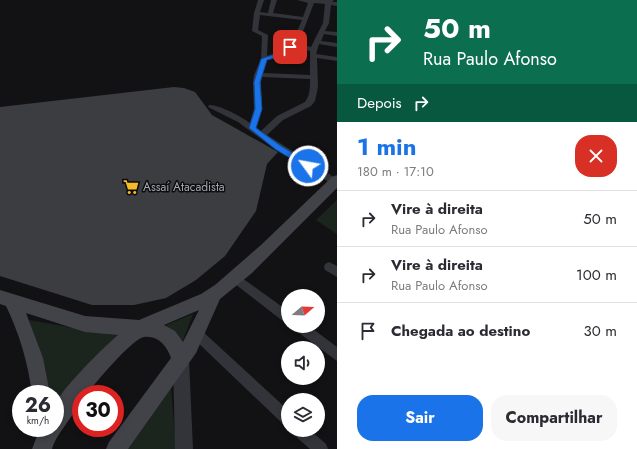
<!DOCTYPE html>
<html lang="pt">
<meta charset="utf-8">
<style>
:root{--surface:#fff;--page:#f7f7f7;--text:#2b2b33;--muted:#7c7c81;--line:#e1e1e2;--accent:#1a73e8}
body{margin:0;font-family:Jost,sans-serif;background:var(--page);color:var(--text);height:100vh;display:flex;flex-direction:column;font-size:15px;white-space:nowrap}
*{box-sizing:border-box;margin:0}
p{font-size:13px;color:var(--muted)}
.icon{flex:none;width:22px;height:22px;fill:none;stroke:currentColor;stroke-width:2;stroke-linecap:round;stroke-linejoin:round}
.map{position:relative;flex:1;overflow:hidden}
.side{display:flex;flex-direction:column;background:var(--surface);width:300px}
.side>*{flex:none}
.banner{background:#0b6e4f;color:#fff;overflow:hidden}
.needle{width:26px;rotate:71deg}
.buttons{position:absolute;left:281px;top:289px;display:grid;gap:8px}
.buttons a{display:grid;place-items:center;width:44px;height:44px;border-radius:50%;background:var(--surface);box-shadow:0 2px 6px #0003;font-size:20px}
.speed{position:absolute;left:12px;top:385px;display:flex;gap:8px;font-size:20px;font-weight:700;text-align:center}
.speed>*{display:grid;place-content:center;width:52px;height:52px;border-radius:50%;background:var(--surface);box-shadow:0 2px 6px #0003;line-height:1}
.speed small{font-size:10px;font-weight:400}
.speed .limit{border:6px solid #d22;background:#fff;color:#111}
.pin{position:absolute;display:grid;place-items:center;width:34px;height:34px;color:#fff;margin:-17px;border-radius:8px;box-shadow:0 2px 6px #0006}
.me{position:absolute;width:44px;margin:-22px;rotate:302deg;stroke-linejoin:round;filter:drop-shadow(0 0 3px #0008)}
.turn{display:flex;align-items:center;gap:14px;height:84px;padding:0 20px;font-size:18px}
.turn .icon{width:52px;height:52px;stroke-width:2.5}
.turn b{display:block;font-size:28px;line-height:34px}
.then{display:flex;align-items:center;height:38px;padding:0 20px;background:#0003;gap:8px;font-size:15px}
.round{display:grid;place-items:center;flex:none;width:42px;height:42px;border-radius:16px;background:var(--page)}
.headline{display:flex;align-items:center;justify-content:space-between;height:68px;padding:0 20px}
h1{font-size:24px;font-weight:700;line-height:30px;color:var(--accent)}
.cta{display:flex;gap:8px;margin-top:auto;padding:8px 20px}
.cta a{flex:1;height:46px;border-radius:16px;background:var(--accent);color:#fff;font-size:16px;font-weight:700;line-height:46px;text-align:center}
.cta a+a{background:var(--page);color:var(--text)}
ul{padding:0;list-style:none}
li{display:flex;align-items:center;gap:12px;height:56px;padding:0 20px;border-top:1px solid var(--line)}
li div{flex:1}
li b{display:block;font-size:15px}
li em{font-style:normal}
main{display:flex;flex:1;min-height:0}
.map>svg:first-child{display:block}
.green{fill:#1c241e}
.building{fill:#3c3d41}
.lines{fill:none;stroke-linecap:round;stroke-linejoin:round}
.minor{fill:#333439;fill-rule:evenodd}
.tertiary{fill:#333439;fill-rule:evenodd}
.secondary{fill:#414349;fill-rule:evenodd}
.route{fill:#1a73e8;stroke:#114b97}
.labels{text-anchor:middle;dominant-baseline:central;stroke-width:3;stroke-linejoin:round;paint-order:stroke}
.poi-label{font-size:12px;fill:#a3a8b5;stroke:#0d0d0f;text-anchor:start}
</style>
<main>
<div class="map">
<svg width="337" height="449" viewBox="0 0 337 449">
<rect width="100%" height="100%" fill="#121214"/>
<!-- green -->
<g class="green">
<polygon points="337,200 337,234 316,220"/>
<polygon points="193,314 182,343 166,325"/>
<polygon points="29,320 120,336 55,408 55,394 49,394"/>
<polygon points="171,387 176,449 126,449"/>
</g>
<!-- building -->
<polygon class="building" points="174,87 184,88 195,92 212,115 278,152 267,164 256,211 225,256 196,280 166,298 134,305 92,305 0,276 0,107"/>
<g class="lines">
<!-- minor -->
<g class="minor">
<path d="M258 0H264L260 12 268 13 271 0H277L273 13 303 17 308 3 297 0H334L332 2H337V6L331 5 329 23 325 31 337 32V36L324 34 321 41 337 43V47L319 44 316 54 337 57V61L317 58 318 87 315 101 311 106 283 120 267 135 337 179V185L332 184 275 149 238 122 208 107 209 105C218 104 242 117 250 123L254 109 253 83 254 75 261 59 262 36 252 31 254 13ZM314 3 325 4 323 23 311 47 296 43 304 29ZM260 15 302 20C295 38 286 50 267 56L268 35 258 30ZM293 46 310 51V75L263 73 267 60 278 57ZM262 77 310 79C310 87 310 96 305 102L277 116 261 131 256 127 262 109 261 83Z"/>
<polygon points="329,262 337,266 337,277 325,270 324,267 325,264"/>
<polygon points="235,273 288,311 288,323 284,322 231,281 229,278 231,275"/>
<polygon points="293,326 309,326 337,347 337,361 295,330"/>
<polygon points="197,328 201,330 288,410 288,426 283,424 193,338 191,334 193,330"/>
<polygon points="292,430 310,430 326,444 328,449 310,449 294,435"/>
</g>
<!-- tertiary -->
<polygon class="tertiary" points="181,352 187,354 189,360 193,449 175,449 173,360 175,354"/>
<!-- secondary -->
<path class="secondary" d="M337 175V188L252 273 220 299 196 353 128 449H106L109 442 171 358C167 346 158 335 144 337 132 339 95 383 87 394H81C81 410 57 431 52 449H32L40 428H55C55 421 54 413 55 406 57 393 106 345 118 335L85 332 26 313 43 358 50 394H32C28 363 20 335 6 306L0 304V290L85 316 139 320 201 294 215 285 261 245 332 177ZM199 310 183 342 175 331 164 325Z"/>
</g>
<!-- route -->
<polygon class="route" points="288,46 293,47 282,56 267,60 260,82 262,109 256,128 281,146 311,164 312,166 308,169 275,149 249,128 255,109 254,82 261,59 278,53"/>
<!-- icons -->
<defs>
<symbol id="supermarket-bare" viewBox="-9 -9 18 18"><path d="M-6-5.5h2.5l.6 2H6L4.5 2H-2.5L-4.4-4H-6ZM-1.5 3.2a1.3 1.3 0 1 0 .1 0ZM3 3.2a1.3 1.3 0 1 0 .1 0Z" fill="#f8bb26" stroke="#0d0d0f" stroke-width="2.5" paint-order="stroke"/></symbol>
</defs>
<g fill-rule="evenodd">
<use href="#supermarket-bare" x="120" y="176" width="22" height="22"/>
</g>
<g class="labels">
<!-- poi labels -->
<g class="poi-label">
<text x="143" y="187">Assaí Atacadista</text>
</g>
</g>
</svg>
<div class="buttons">
<a><svg class="needle" viewBox="-14 -14 28 28"><path d="M0-13l5 13h-10z" fill="#e53935"/><path d="M0 13l5-13h-10z" fill="#7c7c81"/></svg></a>
<a><svg class="icon" aria-label="sound" viewBox="0 0 24 24"><path d="M4 9h4l5-4v14l-5-4H4zM17 9q2 3 0 6"/></svg></a>
<a><svg class="icon" aria-label="layers" viewBox="0 0 24 24"><path d="M12 4l9 5-9 5-9-5zM3 14l9 5 9-5"/></svg></a>
</div>
<div class="speed"><div>26<small>km/h</small></div><div class="limit">30</div></div>
<div class="pin" style="left:290px;top:47px;background:#d93025"><svg class="icon" aria-label="arrive" viewBox="0 0 24 24"><path d="M6 21V4h12l-3 4 3 4H6"/></svg></div>
<svg class="me" style="left:308px;top:166px" viewBox="-20 -20 40 40"><circle r="17" fill="#1a73e8" stroke="#fff" stroke-width="3"/><path d="M0-11L8 9 0 5-8 9z" fill="#fff"/></svg>
</div>
<section class="side">
<div class="banner">
<div class="turn"><svg class="icon" aria-label="right" viewBox="0 0 24 24"><path d="M7 20v-9h11M14 6l5 5-5 5"/></svg><div><b>50 m</b>Rua Paulo Afonso</div></div>
<div class="then">Depois<svg class="icon" aria-label="right" viewBox="0 0 24 24"><path d="M7 20v-9h11M14 6l5 5-5 5"/></svg></div>
</div>
<div class="headline"><div><h1>1 min</h1><p>180 m · 17:10</p></div><a class="round" style="background:#d93025;color:#fff"><svg class="icon" aria-label="close" viewBox="0 0 24 24"><path d="M6 6l12 12M18 6L6 18"/></svg></a></div>
<ul>
<li><svg class="icon" aria-label="right" viewBox="0 0 24 24"><path d="M7 20v-9h11M14 6l5 5-5 5"/></svg><div><b>Vire à direita</b><p>Rua Paulo Afonso</p></div><em>50 m</em></li>
<li><svg class="icon" aria-label="right" viewBox="0 0 24 24"><path d="M7 20v-9h11M14 6l5 5-5 5"/></svg><div><b>Vire à direita</b><p>Rua Paulo Afonso</p></div><em>100 m</em></li>
<li><svg class="icon" aria-label="arrive" viewBox="0 0 24 24"><path d="M6 21V4h12l-3 4 3 4H6"/></svg><div><b>Chegada ao destino</b></div><em>30 m</em></li>
</ul>
<div class="cta"><a>Sair</a><a>Compartilhar</a></div>
</section>
</main>
